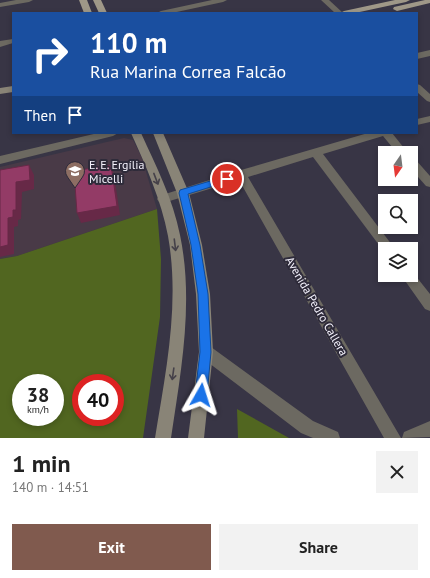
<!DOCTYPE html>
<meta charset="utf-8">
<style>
:root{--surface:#fff;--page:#f2f2f2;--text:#222;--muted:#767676;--accent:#805a4e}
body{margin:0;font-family:"PT Sans",sans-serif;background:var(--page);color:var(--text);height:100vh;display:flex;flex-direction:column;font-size:15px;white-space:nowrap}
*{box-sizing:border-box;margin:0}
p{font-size:13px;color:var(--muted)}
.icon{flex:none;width:22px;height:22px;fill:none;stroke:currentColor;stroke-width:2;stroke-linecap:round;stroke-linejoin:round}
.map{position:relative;height:438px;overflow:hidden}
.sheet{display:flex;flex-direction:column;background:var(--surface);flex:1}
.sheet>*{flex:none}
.guide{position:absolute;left:12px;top:12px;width:406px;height:122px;border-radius:0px;box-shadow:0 2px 6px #0003;background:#1a4fa0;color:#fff;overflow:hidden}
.needle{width:26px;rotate:194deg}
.fabs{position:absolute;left:378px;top:146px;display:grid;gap:8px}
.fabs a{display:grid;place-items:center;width:40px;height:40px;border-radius:0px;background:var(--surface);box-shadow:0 2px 6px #0003;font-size:20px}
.speed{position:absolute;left:12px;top:374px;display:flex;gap:8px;font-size:20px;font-weight:700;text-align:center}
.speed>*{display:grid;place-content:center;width:52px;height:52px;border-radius:50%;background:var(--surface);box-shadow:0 2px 6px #0003;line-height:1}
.speed small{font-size:10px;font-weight:400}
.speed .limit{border:6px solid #d22;background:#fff;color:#111}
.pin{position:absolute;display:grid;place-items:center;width:34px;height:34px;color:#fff;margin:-17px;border:2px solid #fff;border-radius:50%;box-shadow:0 1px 4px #0007}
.me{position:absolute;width:44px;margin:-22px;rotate:6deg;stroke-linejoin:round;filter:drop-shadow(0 0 3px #0008)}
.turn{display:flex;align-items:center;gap:14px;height:84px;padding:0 12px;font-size:18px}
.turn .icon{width:52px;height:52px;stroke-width:2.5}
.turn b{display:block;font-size:28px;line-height:34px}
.then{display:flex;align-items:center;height:38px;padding:0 12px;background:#0003;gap:8px;font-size:15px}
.round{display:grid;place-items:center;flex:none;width:42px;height:42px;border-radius:0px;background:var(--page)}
.summary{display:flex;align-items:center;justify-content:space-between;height:68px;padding:0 12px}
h1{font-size:24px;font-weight:800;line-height:30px}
.primary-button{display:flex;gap:8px;margin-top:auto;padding:8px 12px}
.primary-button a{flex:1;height:46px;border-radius:0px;background:var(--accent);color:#fff;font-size:16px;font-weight:800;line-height:46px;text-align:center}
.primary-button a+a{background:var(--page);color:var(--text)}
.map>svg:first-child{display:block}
.education{fill:#493a47}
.green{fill:#516620;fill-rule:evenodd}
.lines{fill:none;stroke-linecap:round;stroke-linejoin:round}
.street{fill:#6c6961;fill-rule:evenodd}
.secondary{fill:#898477;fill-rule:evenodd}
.primary{fill:#9f9888;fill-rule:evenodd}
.shaded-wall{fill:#672947}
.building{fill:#933b66;stroke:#672947}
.oneway{stroke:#454149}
.route{fill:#1a73e8;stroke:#114b97}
.labels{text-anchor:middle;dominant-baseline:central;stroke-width:4;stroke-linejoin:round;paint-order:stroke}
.poi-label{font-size:12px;fill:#f4f2fc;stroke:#2e2b3a;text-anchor:start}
.street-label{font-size:12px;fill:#f4f2fc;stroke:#2e2b3a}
</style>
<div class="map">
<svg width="430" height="438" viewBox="0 0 430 438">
<rect width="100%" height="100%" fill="#383545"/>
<!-- education -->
<polygon class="education" points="124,138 133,140 142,158 157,209 17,256 0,259 0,167"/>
<!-- green -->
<g class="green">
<path d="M157 209 161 259 160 317 143 438H0V259L17 256ZM21 383H55V417H21ZM81 383H115V417H81Z"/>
<polygon points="237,409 289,438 238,438"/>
</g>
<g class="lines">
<!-- street -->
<g class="street">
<polygon points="16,0 33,0 29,2 0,7 0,3"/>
<polygon points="212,0 227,0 223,2 172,13 157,13 161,11"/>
<polygon points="321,0 329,0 343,13 335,13"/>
<polygon points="13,39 13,43 0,47 0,41"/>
<polygon points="430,50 430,56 417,59 417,53"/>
<polygon points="417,84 420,85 430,94 430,102 427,101 417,92"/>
<polygon points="430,116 430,122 417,125 417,119"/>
<polygon points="98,133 118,133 113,136 0,164 0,156"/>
<polygon points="368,133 392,133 408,153 397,153 383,136 323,154 392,245 394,249 385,249 385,253 313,157 248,177 401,438 384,438 239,180 163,203 159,202 157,199 159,196 241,170"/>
<polygon points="411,158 415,159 430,176 430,187 426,186 411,169"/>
<polygon points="411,270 430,294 430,311 425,309 401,275 411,275"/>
<polygon points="206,345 211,347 313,421 338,432 340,438 313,438 301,433 201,357 199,352 201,347"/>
<polygon points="430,421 430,437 402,438 404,432"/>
</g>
<!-- secondary -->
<g class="secondary">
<polygon points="13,86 13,92 0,94 0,88"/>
<path d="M131 133H141C156 166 173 199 180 235 194 302 181 371 171 438H155C166 371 180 303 168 236 161 200 146 166 131 133Z"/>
<polygon points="153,133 163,133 189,193 202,245 210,294 213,352 204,438 188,438 199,352 196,294 190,245 177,193"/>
</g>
<!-- primary -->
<g class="primary">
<polygon points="79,0 87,0 92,13 84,13"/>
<polygon points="93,0 101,0 107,13 99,13"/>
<polygon points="395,0 410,0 406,2 355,13 340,13 344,11"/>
<polygon points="425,0 430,0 430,3 397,11 393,9 394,7"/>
</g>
</g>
<!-- shaded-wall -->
<g class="shaded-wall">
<polygon points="29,165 34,175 34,189 22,192 21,219 18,220 18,226 14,227 14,254 0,257 0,247 8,218 16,182"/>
<polygon points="111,165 114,175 120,215 81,223 77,213"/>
</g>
<!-- building -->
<g class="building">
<polygon points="29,165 30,180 16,182 16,210 13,210 13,217 8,218 8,245 0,247 0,170"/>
<polygon points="111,165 117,206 77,213 74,171"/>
</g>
<!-- one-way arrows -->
<defs><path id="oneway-shaft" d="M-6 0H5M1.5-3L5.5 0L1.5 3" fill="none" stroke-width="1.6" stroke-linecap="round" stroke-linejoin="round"/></defs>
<g class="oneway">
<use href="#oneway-shaft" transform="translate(156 179) rotate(69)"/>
<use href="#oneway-shaft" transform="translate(175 245) rotate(83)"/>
<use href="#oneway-shaft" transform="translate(173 374) rotate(98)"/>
</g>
<!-- route -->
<polygon class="route" points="227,176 231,179 230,181 188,194 200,245 208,294 211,352 207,395 205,399 201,401 197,399 195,395 200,352 198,294 191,245 179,193 180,190"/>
<!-- icons -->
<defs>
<symbol id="school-pin" viewBox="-11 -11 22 30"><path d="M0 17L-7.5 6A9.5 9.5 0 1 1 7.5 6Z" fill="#8d6e63" stroke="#2e2b3a"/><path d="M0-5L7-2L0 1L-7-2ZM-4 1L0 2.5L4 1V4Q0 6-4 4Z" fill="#fff"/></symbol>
</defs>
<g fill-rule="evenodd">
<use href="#school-pin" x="64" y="160" width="22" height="30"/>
</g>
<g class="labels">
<!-- poi labels -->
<g class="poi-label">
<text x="89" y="164">E. E. Ergília<tspan x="89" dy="14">Micelli</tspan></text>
</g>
<!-- street labels -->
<g class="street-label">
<text transform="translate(317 306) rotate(60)">Avenida Pedro Callera</text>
</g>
</g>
</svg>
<div class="fabs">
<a><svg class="needle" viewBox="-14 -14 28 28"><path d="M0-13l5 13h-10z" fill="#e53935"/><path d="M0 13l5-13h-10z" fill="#767676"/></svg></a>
<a><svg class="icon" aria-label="search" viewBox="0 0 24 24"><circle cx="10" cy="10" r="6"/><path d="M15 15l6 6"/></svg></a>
<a><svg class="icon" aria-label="layers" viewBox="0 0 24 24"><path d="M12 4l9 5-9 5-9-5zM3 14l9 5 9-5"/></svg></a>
</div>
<div class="speed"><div>38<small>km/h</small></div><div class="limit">40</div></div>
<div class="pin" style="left:227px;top:179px;background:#d93025"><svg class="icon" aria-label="arrive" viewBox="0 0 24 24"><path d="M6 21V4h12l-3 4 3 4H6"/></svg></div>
<svg class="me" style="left:201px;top:395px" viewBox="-20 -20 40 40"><path d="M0-17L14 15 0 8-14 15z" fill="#1a73e8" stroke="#fff" stroke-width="4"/></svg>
<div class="guide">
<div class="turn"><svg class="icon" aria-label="right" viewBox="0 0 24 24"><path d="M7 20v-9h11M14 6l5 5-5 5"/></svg><div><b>110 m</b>Rua Marina Correa Falcão</div></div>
<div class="then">Then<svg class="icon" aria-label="arrive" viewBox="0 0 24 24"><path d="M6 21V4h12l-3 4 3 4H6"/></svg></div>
</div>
</div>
<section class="sheet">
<div class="summary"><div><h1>1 min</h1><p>140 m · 14:51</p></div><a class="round"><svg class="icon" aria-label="close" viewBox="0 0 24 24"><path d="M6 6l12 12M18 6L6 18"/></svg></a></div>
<div class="primary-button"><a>Exit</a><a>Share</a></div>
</section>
